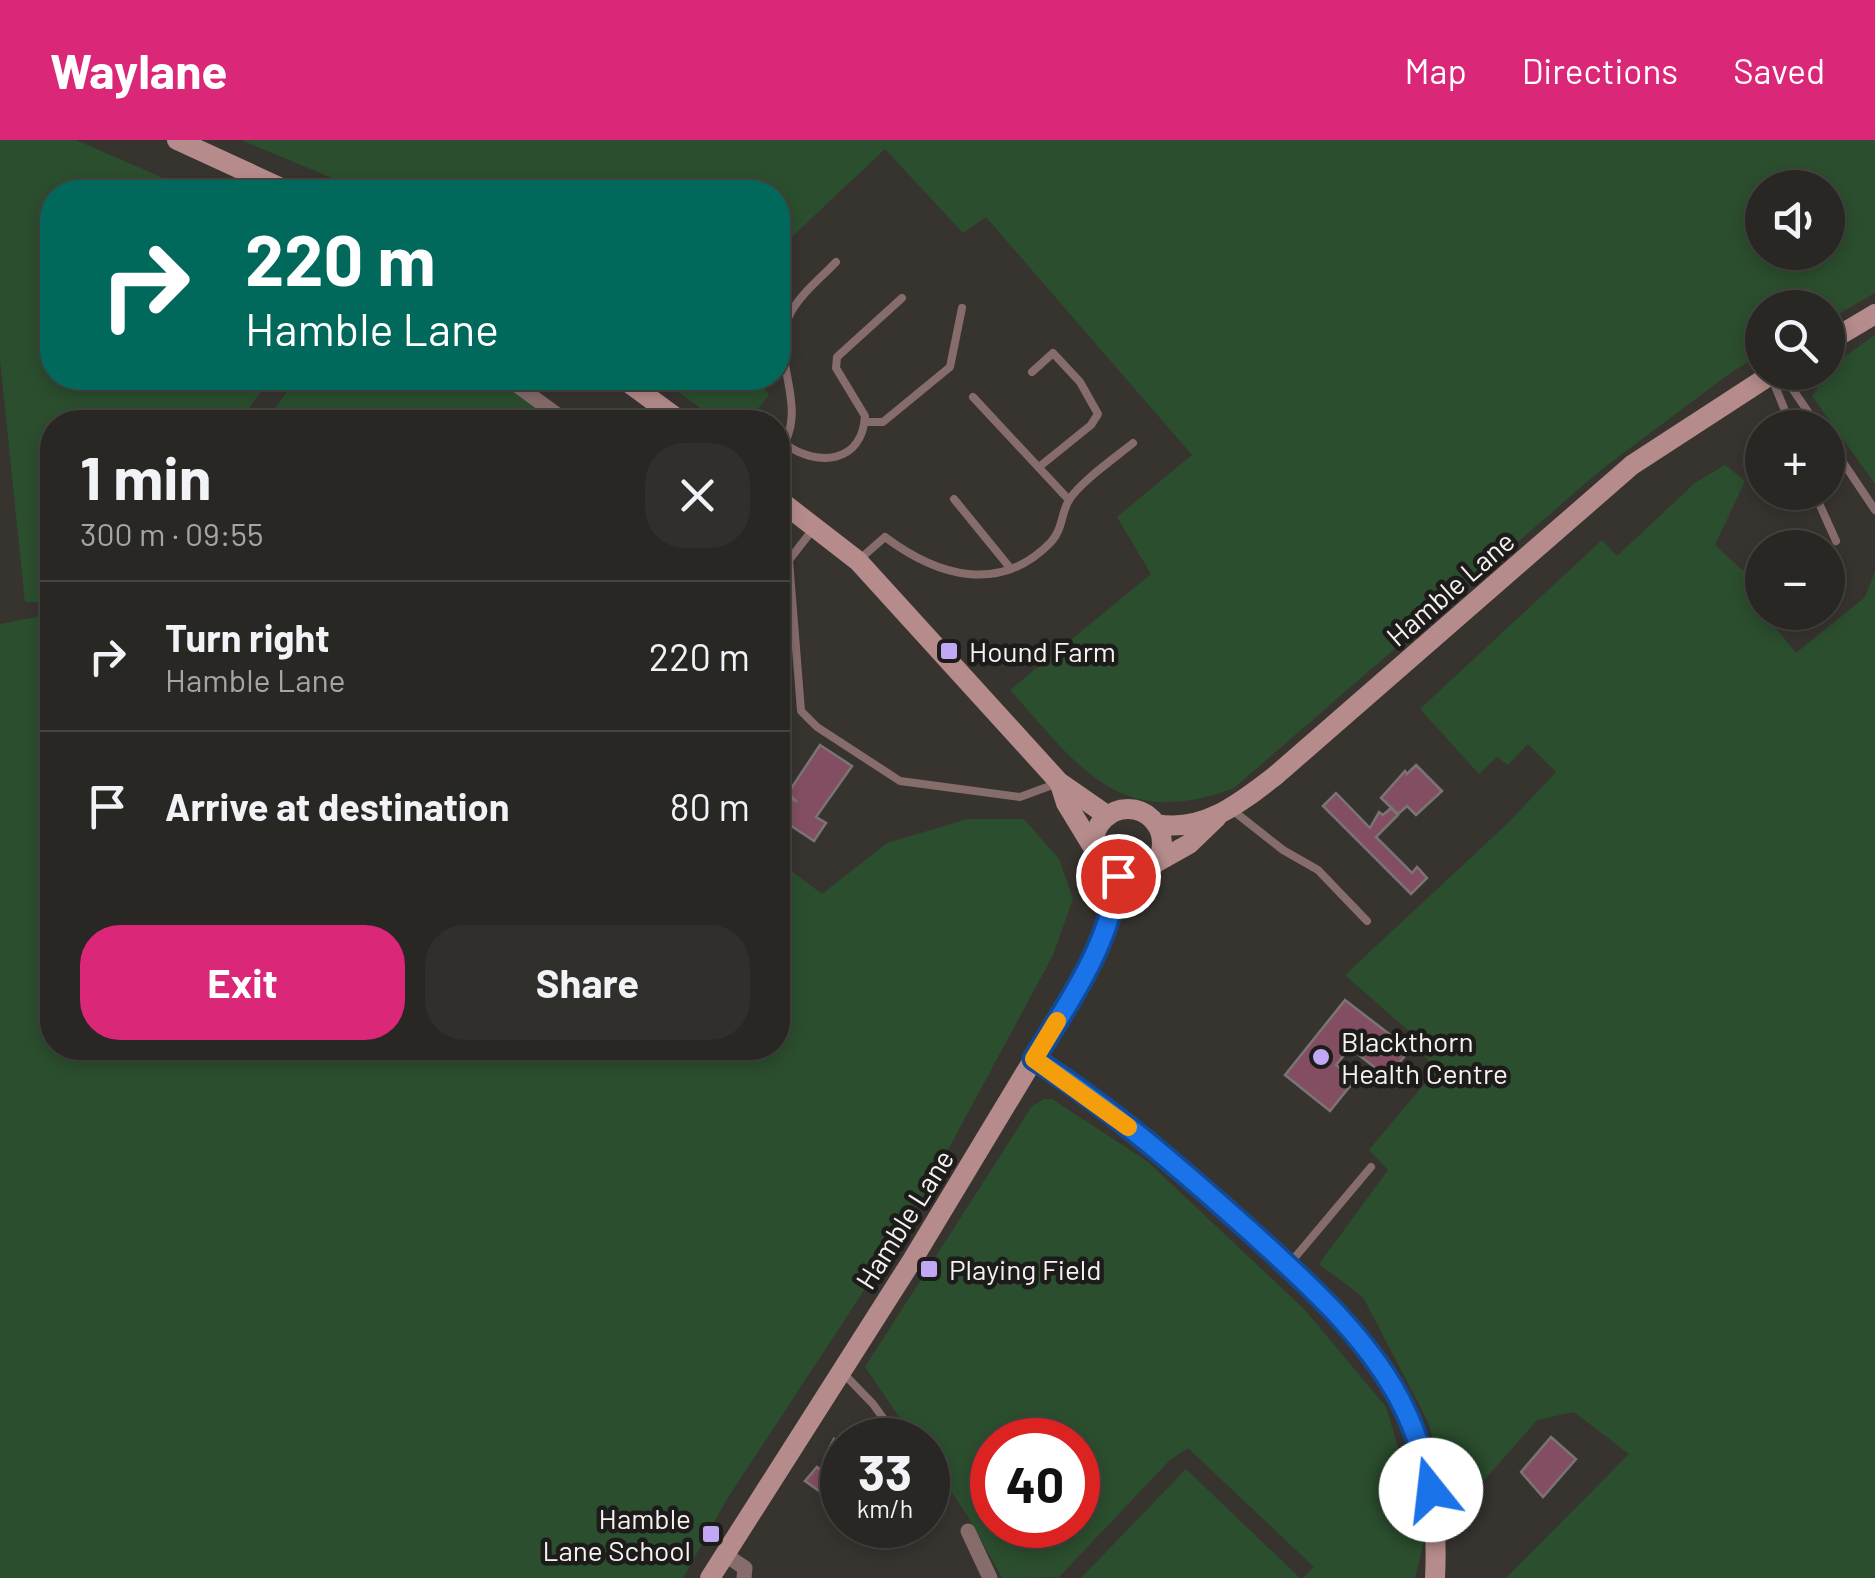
<!DOCTYPE html>
<meta charset="utf-8">
<style>
:root{--surface:#292724;--page:#312f2c;--text:#f1f3f6;--muted:#a5a5a6;--line:#454441;--accent:#db2777}
body{margin:0;font-family:Barlow,sans-serif;background:var(--page);color:var(--text);height:100vh;display:flex;flex-direction:column;font-size:38px;white-space:nowrap}
*{box-sizing:border-box;margin:0}
p{font-size:32px;color:var(--muted)}
.icon{flex:none;width:55px;height:55px;fill:none;stroke:currentColor;stroke-width:2;stroke-linecap:round;stroke-linejoin:round}
.map{position:relative;flex:1;overflow:hidden}
.drawer{position:absolute;left:40px;top:270px;width:750px;height:650px;display:flex;flex-direction:column;background:var(--surface);border-radius:40px;box-shadow:0 5px 15px #0003,0 0 0 2px var(--line)}
.drawer>*{flex:none}
.hud{position:absolute;left:40px;top:40px;width:750px;height:210px;border-radius:40px;box-shadow:0 5px 15px #0003,0 0 0 2px var(--line);background:#00695c;color:#fff;overflow:hidden}
.buttons{position:absolute;left:1745px;top:30px;display:grid;gap:20px}
.buttons a{display:grid;place-items:center;width:100px;height:100px;border-radius:50%;background:var(--surface);box-shadow:0 5px 15px #0003,0 0 0 2px var(--line);font-size:50px}
.speed{position:absolute;left:820px;top:1278px;display:flex;gap:20px;font-size:50px;font-weight:700;text-align:center}
.speed>*{display:grid;place-content:center;width:130px;height:130px;border-radius:50%;background:var(--surface);box-shadow:0 5px 15px #0003,0 0 0 2px var(--line);line-height:1}
.speed small{font-size:25px;font-weight:400}
.speed .limit{border:15px solid #d22;background:#fff;color:#111}
.pin{position:absolute;display:grid;place-items:center;width:85px;height:85px;color:#fff;margin:-42px;border:5px solid #fff;border-radius:50%;box-shadow:0 2px 10px #0007}
.me{position:absolute;width:110px;margin:-55px;rotate:344deg;stroke-linejoin:round;filter:drop-shadow(0 0 8px #0008)}
.turn{display:flex;align-items:center;gap:35px;height:210px;padding:0 40px;font-size:45px}
.turn .icon{width:130px;height:130px;stroke-width:2.5}
.turn b{display:block;font-size:70px;line-height:85px}
.round{display:grid;place-items:center;flex:none;width:105px;height:105px;border-radius:40px;background:var(--page)}
.headline{display:flex;align-items:center;justify-content:space-between;height:170px;padding:0 40px}
h1{font-size:60px;font-weight:700;line-height:75px}
.cta{display:flex;gap:20px;margin-top:auto;padding:20px 40px}
.cta a{flex:1;height:115px;border-radius:40px;background:var(--accent);color:#fff;font-size:40px;font-weight:700;line-height:115px;text-align:center}
.cta a+a{background:var(--page);color:var(--text)}
ul{padding:0;list-style:none}
li{display:flex;align-items:center;gap:30px;height:150px;padding:0 40px;border-top:2px solid var(--line)}
li div{flex:1}
li b{display:block;font-size:38px}
li em{font-style:normal}
header{display:flex;align-items:center;gap:60px;box-sizing:border-box;height:140px;padding:0 50px;background:var(--accent);color:#fff}
header strong{font-size:48px}
nav{display:flex;gap:55px;margin-inline-start:auto;font-size:35px}
.map>svg:first-child{display:block}
.green{fill:#2b4e2e;fill-rule:evenodd}
.building{fill:#834e61;stroke:#7b7476;stroke-width:2.5}
.lines{fill:none;stroke-linecap:round;stroke-linejoin:round}
.lane{stroke:#876c6c;stroke-width:8}
.street{stroke:#876c6c;stroke-width:15}
.secondary{stroke:#b58b8b;stroke-width:20}
.route-casing{stroke:#114b97;stroke-width:25}
.route{stroke:#1a73e8;stroke-width:18}
.slow{stroke:#f59e0b;stroke-width:18}
.poi-dot{fill:#c0a8f4;stroke:#1d1c1a;stroke-width:4}
.labels{text-anchor:middle;dominant-baseline:central;stroke-width:9;stroke-linejoin:round;paint-order:stroke}
.street-label{font-size:28px;fill:#f5f2f0;stroke:#1d1c1a}
.poi-label{font-size:28px;fill:#f5f2f0;stroke:#1d1c1a;text-anchor:start}
</style>
<header>
<strong>Waylane</strong>
<nav><a>Map</a><a>Directions</a><a>Saved</a></nav>
</header>
<div class="map">
<svg width="1875" height="1438" viewBox="0 0 1875 1438">
<rect width="100%" height="100%" fill="#373430"/>
<!-- green -->
<g class="green">
<polygon points="0,0 76,0 195,52 52,52 52,238 271,238 239,282 52,282 52,462 25,462 0,220"/>
<path d="M241 0H1875V153L1828 180V168H1762V215L1733 231 1602 329 1234 648C1119 691 1081 629 1010 550L1151 434 1117 377 1192 315 986 77 963 93 885 9 778 110V52H366ZM1762 48H1828V112H1762Z"/>
<polygon points="1875,195 1875,344 1812,256 1833,225"/>
<polygon points="297,238 500,238 564,282 265,282"/>
<polygon points="658,238 757,238 769,255 747,282 720,282"/>
<polygon points="1725,325 1745,341 1715,405 1742,430 1762,430 1762,472 1772,473 1767,477 1796,513 1865,457 1875,432 1875,1438 1506,1438 1629,1314 1574,1272 1537,1280 1454,1375 1428,1282 1363,1157 1319,1124 1388,1030 1369,1010 1435,931 1411,893 1345,835 1508,683 1556,632 1528,604 1508,625 1497,617 1479,634 1420,569 1602,400 1617,416 1695,343"/>
<polygon points="42,476 52,476 52,908 778,908 778,721 822,754 887,703 968,679 1024,679 1059,719 1073,759 1053,815 909,1082 727,1359 683,1438 0,1438 0,484"/>
<path d="M1044 959H1052L1147 1021 1305 1170 1386 1267 1425 1398 1415 1438H1303L1314 1427 1188 1308 1170 1320 1059 1437 1002 1438 969 1378 928 1318V1300H915L865 1227 1032 966ZM992 1300H1078V1385H992Z"/>
<polygon points="1186,1329 1300,1438 1081,1438"/>
</g>
<!-- building -->
<g class="building">
<polygon points="820,605 852,626 816,677 826,683 814,701 778,677 778,655 780,651 797,662 788,653"/>
<polygon points="1416,625 1442,651 1416,675 1407,666 1398,674 1381,658 1405,631 1407,634"/>
<polygon points="1336,653 1370,688 1379,672 1383,675 1391,668 1398,675 1376,697 1412,733 1417,727 1427,738 1411,754 1323,666"/>
<polygon points="1345,860 1410,910 1387,937 1350,908 1336,925 1355,940 1330,971 1285,935"/>
<polygon points="1551,1297 1576,1319 1543,1357 1521,1332"/>
<polygon points="834,1299 842,1305 842,1328 825,1316"/>
<polygon points="817,1327 842,1345 832,1360 805,1341"/>
</g>
<g class="lines">
<!-- lane -->
<g class="lane">
<polyline points="1032,232 1053,213 1080,242 1098,274 1091,285 1039,327"/>
<polyline points="1781,232 1819,288"/>
<polyline points="1771,236 1792,288"/>
<polyline points="973,257 1069,360"/>
<polyline points="865,282 883,282 950,227 962,168"/>
<polyline points="1828,300 1875,370"/>
<path d="M785 304C817 327 862 324 865 276L836 228 837 217 902 158"/>
<path d="M778 314C813 266 768 223 789 176 799 155 821 138 836 122"/>
<polyline points="1814,352 1836,401"/>
<polyline points="954,359 1011,429"/>
<polyline points="814,388 789,420 801,571 817,587 900,641 1020,657 1058,643"/>
<path d="M861 418 885 397C937 436 1000 455 1051 402 1063 389 1061 373 1069 360 1080 342 1116 317 1133 303"/>
<polyline points="1231,669 1283,710 1318,730 1367,781"/>
<polyline points="1291,1122 1371,1027"/>
<polyline points="842,1232 873,1264 899,1300"/>
</g>
<!-- street -->
<g class="street">
<polyline points="507,238 567,282"/>
<polyline points="968,1391 990,1438"/>
<polyline points="724,1414 745,1428 744,1438"/>
</g>
<!-- secondary -->
<g class="secondary">
<polyline points="177,0 290,52"/>
<polyline points="1828,202 1875,174"/>
<polyline points="622,238 682,282"/>
<polyline points="778,359 858,421 1059,642 1108,676"/>
<polyline points="1060,644 1066,663 1094,709"/>
<circle cx="1128" cy="703" r="34"/>
<path d="M1156 684C1203 693 1240 663 1275 636L1632 325 1775 232"/>
<polyline points="1157,722 1189,704 1217,677"/>
<path d="M1035 919C1097 959 1153 1007 1209 1055 1279 1116 1361 1183 1404 1268 1431 1321 1438 1379 1435 1438"/>
<polyline points="710,1438 913,1119 1097,814 1114,769 1117,736"/>
</g>
</g>
<g class="lines">
<defs>
<path id="route" d="M1118 736C1110 805 1069 861 1034 919 1112 969 1182 1030 1250 1091 1306 1142 1372 1200 1405 1270 1417 1295 1425 1322 1431 1350"/>
</defs>
<!-- route casing -->
<use href="#route" class="route-casing"/>
<!-- route -->
<use href="#route" class="route"/>
<!-- slow -->
<polyline class="slow" points="1057,881 1034,919 1128,987"/>
</g>
<!-- markers -->
<g class="poi-dot">
<rect x="939" y="501" width="20" height="20" rx="5"/>
<circle cx="1321" cy="917" r="10"/>
<rect x="919" y="1119" width="20" height="20" rx="5"/>
<rect x="701" y="1384" width="20" height="20" rx="5"/>
</g>
<g class="labels">
<!-- street labels -->
<g class="street-label">
<text transform="translate(1450 448) rotate(-41)">Hamble Lane</text>
<text transform="translate(904 1079) rotate(-58)">Hamble Lane</text>
</g>
<!-- poi labels -->
<g class="poi-label">
<text x="969" y="511">Hound Farm</text>
<text x="1341" y="901">Blackthorn<tspan x="1341" dy="32">Health Centre</tspan></text>
<text x="949" y="1129">Playing Field</text>
<text x="691" y="1378" text-anchor="end">Hamble<tspan x="691" dy="32">Lane School</tspan></text>
</g>
</g>
</svg>
<div class="buttons">
<a><svg class="icon" aria-label="sound" viewBox="0 0 24 24"><path d="M4 9h4l5-4v14l-5-4H4zM17 9q2 3 0 6"/></svg></a>
<a><svg class="icon" aria-label="search" viewBox="0 0 24 24"><circle cx="10" cy="10" r="6"/><path d="M15 15l6 6"/></svg></a>
<a>+</a>
<a>−</a>
</div>
<div class="speed"><div>33<small>km/h</small></div><div class="limit">40</div></div>
<div class="pin" style="left:1118px;top:736px;background:#d93025"><svg class="icon" aria-label="arrive" viewBox="0 0 24 24"><path d="M6 21V4h12l-3 4 3 4H6"/></svg></div>
<svg class="me" style="left:1431px;top:1350px" viewBox="-20 -20 40 40"><circle r="19" fill="#fff"/><path d="M0-13L10 11 0 6-10 11z" fill="#1a73e8"/></svg>
<div class="hud">
<div class="turn"><svg class="icon" aria-label="right" viewBox="0 0 24 24"><path d="M7 20v-9h11M14 6l5 5-5 5"/></svg><div><b>220 m</b>Hamble Lane</div></div>
</div>
<section class="drawer">
<div class="headline"><div><h1>1 min</h1><p>300 m · 09:55</p></div><a class="round"><svg class="icon" aria-label="close" viewBox="0 0 24 24"><path d="M6 6l12 12M18 6L6 18"/></svg></a></div>
<ul>
<li><svg class="icon" aria-label="right" viewBox="0 0 24 24"><path d="M7 20v-9h11M14 6l5 5-5 5"/></svg><div><b>Turn right</b><p>Hamble Lane</p></div><em>220 m</em></li>
<li><svg class="icon" aria-label="arrive" viewBox="0 0 24 24"><path d="M6 21V4h12l-3 4 3 4H6"/></svg><div><b>Arrive at destination</b></div><em>80 m</em></li>
</ul>
<div class="cta"><a>Exit</a><a>Share</a></div>
</section>
</div>
